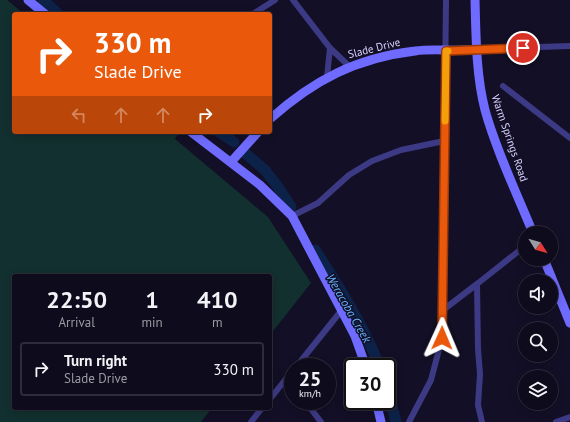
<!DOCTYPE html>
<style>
:root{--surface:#0e0b1c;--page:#171425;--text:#f1f3f6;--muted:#9b9ba3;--line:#2e2b3b}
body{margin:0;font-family:"PT Sans",sans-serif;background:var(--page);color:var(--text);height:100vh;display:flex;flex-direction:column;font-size:15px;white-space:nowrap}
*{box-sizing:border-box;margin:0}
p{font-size:13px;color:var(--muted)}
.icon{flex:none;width:22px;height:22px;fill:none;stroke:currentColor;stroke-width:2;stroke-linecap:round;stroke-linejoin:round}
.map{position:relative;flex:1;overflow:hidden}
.panel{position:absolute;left:12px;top:274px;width:260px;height:136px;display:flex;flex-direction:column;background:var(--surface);border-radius:4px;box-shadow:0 2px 10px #0003,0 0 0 1px var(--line)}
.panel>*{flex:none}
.top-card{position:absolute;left:12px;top:12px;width:260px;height:122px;border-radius:4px;box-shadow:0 2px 10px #0003,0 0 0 1px var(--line);background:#ea580c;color:#fff;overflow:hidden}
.needle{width:26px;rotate:127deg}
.tools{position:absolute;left:518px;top:226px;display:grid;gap:8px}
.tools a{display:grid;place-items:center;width:40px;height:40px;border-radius:50%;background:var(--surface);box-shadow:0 2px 10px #0003,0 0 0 1px var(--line);font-size:20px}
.speed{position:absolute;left:284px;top:358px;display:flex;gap:8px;font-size:20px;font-weight:700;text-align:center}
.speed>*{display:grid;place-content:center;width:52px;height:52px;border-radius:50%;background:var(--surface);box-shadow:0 2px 10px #0003,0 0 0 1px var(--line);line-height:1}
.speed small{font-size:10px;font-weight:400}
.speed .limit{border:2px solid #111;border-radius:6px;background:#fff;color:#111}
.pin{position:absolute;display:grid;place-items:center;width:34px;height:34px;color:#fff;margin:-17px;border:2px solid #fff;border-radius:50%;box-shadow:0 1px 4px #0007}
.me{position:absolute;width:44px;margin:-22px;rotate:1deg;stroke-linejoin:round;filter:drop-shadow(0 0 3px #0008)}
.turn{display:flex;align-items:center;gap:14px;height:84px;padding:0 16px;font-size:18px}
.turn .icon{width:52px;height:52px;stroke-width:2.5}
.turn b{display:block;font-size:28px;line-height:34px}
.lanes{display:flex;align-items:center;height:38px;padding:0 16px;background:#0003;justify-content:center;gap:20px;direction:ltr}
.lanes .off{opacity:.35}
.eta{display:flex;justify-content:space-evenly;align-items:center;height:68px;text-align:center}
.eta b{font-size:24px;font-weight:600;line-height:28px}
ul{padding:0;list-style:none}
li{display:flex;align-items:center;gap:12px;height:54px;margin:0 8px 6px;padding:0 8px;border:2px solid var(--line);border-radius:4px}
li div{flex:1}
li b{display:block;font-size:15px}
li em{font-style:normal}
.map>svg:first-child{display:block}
.green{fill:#12302f}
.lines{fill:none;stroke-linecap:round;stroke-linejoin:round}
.river{stroke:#0c2248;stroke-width:11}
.street{stroke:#3d3a85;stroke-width:6}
.secondary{stroke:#6f6bff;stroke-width:9}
.route-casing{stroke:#983908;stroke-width:10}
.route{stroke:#ea580c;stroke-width:7}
.slow{stroke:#f59e0b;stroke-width:7}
.labels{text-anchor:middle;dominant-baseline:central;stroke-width:3;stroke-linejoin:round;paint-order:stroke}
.street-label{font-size:11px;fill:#d9d4ff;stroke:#130f26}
.water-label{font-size:12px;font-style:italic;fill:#62b6ff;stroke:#130f26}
</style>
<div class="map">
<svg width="570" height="422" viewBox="0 0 570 422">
<rect width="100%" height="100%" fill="#130f26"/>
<!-- green -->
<polygon class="green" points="0,0 7,0 24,14 14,14 14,132 178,132 178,134 175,139 268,217 311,283 270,335 270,276 14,276 14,408 212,408 201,422 0,422"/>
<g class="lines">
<!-- river -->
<g class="river">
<polyline points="43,0 58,14"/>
<polyline points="219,132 234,142"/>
<polyline points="246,154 265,170 278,187 291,207"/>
<path d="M315 250C340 288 363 325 380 367"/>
<polyline points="387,388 396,422"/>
</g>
<!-- street -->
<g class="street">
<polyline points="293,0 330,48 349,66"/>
<polyline points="253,14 275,0"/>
<polyline points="477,49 570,46"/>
<polyline points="327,77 330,48"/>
<polyline points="503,86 570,138"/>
<polyline points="292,216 318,203 349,175 372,161 401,150 444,141"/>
<polyline points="443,310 477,284"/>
<polyline points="296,367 341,311"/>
<polyline points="283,383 293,389"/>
<polyline points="270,399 293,370"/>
<polyline points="305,401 321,422"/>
<polyline points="251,422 262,408"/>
<polyline points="409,422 431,380 442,338 446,0"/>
<polyline points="482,422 478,405 480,374 478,349 477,284 525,246"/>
<polyline points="556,422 570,417"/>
</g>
<!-- secondary -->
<g class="secondary">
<polyline points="28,0 45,14"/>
<path d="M475 0C476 36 476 75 485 110 496 150 517 194 533 233"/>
<path d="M270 119C314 80 356 58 415 51 435 48 456 52 477 49"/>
<polyline points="191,132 260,185 292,216 355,336 366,367"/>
<polyline points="231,162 258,132"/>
<polyline points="544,259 570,323"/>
<polyline points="376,401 381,422"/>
</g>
</g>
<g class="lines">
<defs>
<polyline id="route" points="442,338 446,51 523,48"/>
</defs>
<!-- route casing -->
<use href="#route" class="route-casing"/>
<!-- route -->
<use href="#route" class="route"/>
<!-- slow -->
<polyline class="slow" points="445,121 446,51 448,51"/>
</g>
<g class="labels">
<!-- street labels -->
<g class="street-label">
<text transform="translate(374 48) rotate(-14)">Slade Drive</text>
<text transform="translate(510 138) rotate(71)">Warm Springs Road</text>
</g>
<!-- water labels -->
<g class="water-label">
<text transform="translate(349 308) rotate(60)">Weracoba Creek</text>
</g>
</g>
</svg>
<div class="tools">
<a><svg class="needle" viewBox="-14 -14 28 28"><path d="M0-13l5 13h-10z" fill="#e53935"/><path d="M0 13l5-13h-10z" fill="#9b9ba3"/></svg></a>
<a><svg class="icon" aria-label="sound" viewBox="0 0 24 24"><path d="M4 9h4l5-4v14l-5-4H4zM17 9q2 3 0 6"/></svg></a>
<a><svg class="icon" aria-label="search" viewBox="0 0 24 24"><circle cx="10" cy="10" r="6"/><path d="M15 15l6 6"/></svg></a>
<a><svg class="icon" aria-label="layers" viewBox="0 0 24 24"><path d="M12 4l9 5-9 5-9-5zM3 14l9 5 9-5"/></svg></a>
</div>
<div class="speed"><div>25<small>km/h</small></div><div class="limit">30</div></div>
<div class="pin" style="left:523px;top:48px;background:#d93025"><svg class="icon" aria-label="arrive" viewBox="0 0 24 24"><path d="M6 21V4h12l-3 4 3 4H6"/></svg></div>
<svg class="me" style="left:442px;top:338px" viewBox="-20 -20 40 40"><path d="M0-17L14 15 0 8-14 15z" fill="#ea580c" stroke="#fff" stroke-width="4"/></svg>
<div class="top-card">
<div class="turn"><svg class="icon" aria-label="right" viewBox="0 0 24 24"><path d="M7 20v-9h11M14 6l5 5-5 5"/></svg><div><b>330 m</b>Slade Drive</div></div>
<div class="lanes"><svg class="icon off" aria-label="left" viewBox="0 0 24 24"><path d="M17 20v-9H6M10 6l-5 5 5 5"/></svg><svg class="icon off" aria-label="ahead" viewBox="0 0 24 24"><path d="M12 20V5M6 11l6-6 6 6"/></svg><svg class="icon off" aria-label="ahead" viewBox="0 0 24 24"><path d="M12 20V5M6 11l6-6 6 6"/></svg><svg class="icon" aria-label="right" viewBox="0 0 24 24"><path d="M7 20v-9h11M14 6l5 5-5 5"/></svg></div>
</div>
<section class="panel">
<div class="eta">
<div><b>22:50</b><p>Arrival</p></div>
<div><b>1</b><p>min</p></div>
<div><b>410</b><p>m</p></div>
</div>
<ul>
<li><svg class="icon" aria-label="right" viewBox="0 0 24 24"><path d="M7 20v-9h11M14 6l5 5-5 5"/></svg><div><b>Turn right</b><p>Slade Drive</p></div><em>330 m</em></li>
</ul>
</section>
</div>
